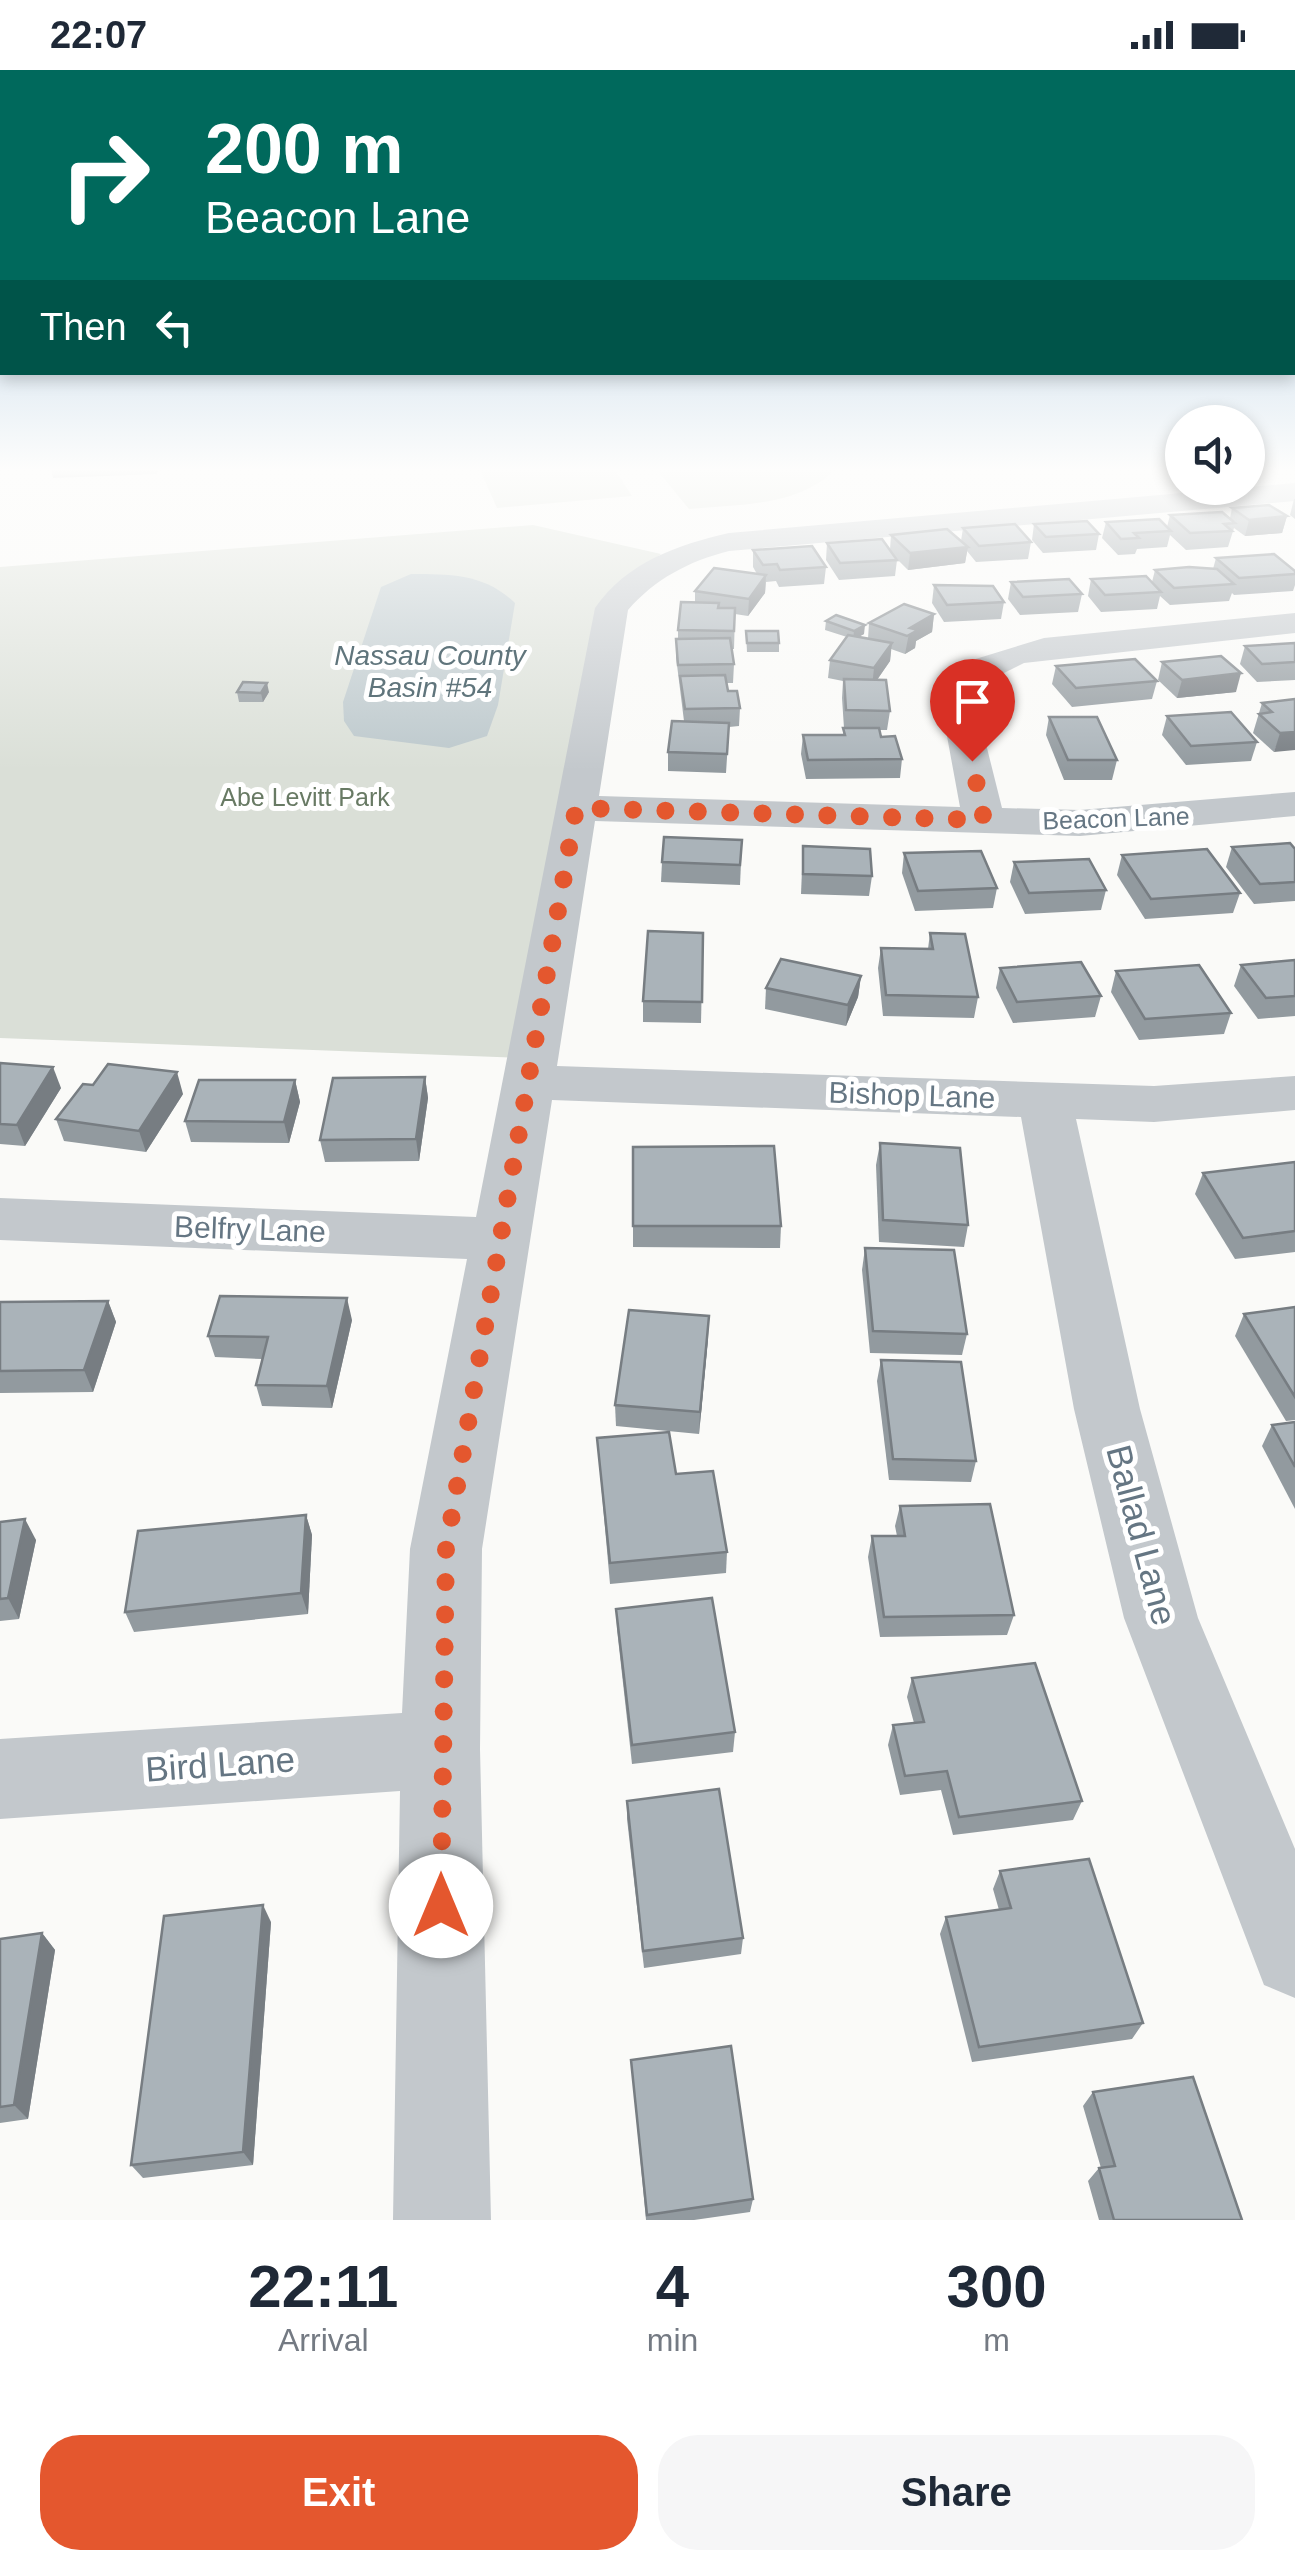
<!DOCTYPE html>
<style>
:root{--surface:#fff;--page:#f6f6f7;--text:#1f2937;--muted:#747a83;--accent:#e4572e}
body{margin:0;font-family:Arial,sans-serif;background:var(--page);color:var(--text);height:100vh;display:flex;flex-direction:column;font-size:38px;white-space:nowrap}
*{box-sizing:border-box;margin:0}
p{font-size:32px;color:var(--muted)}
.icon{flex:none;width:55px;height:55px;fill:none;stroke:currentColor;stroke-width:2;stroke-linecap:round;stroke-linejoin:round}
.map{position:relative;height:2150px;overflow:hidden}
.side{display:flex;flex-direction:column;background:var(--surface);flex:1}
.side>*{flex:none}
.hud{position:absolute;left:0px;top:0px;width:1295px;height:305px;box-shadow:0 5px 15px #0003;background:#00695c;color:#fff;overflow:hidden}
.fabs{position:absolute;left:1165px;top:335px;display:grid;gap:20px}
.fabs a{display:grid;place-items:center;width:100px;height:100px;border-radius:50%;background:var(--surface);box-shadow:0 5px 15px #0003;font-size:50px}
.pin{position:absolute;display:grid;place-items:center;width:85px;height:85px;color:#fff;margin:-102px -42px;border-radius:50% 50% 50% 0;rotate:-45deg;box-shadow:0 0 10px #0007}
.pin .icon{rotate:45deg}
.me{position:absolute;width:110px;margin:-55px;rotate:0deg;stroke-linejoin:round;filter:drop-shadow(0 0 8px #0008)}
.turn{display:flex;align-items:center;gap:35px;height:210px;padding:0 40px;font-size:45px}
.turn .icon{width:130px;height:130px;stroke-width:2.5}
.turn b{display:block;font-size:70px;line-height:85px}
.then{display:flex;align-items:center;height:95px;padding:0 40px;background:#0003;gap:20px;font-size:38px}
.eta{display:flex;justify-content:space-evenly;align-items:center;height:170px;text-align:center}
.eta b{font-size:60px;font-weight:800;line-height:70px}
.action{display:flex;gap:20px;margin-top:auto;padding:20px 40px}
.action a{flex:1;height:115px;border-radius:40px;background:var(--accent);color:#fff;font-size:40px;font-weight:800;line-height:115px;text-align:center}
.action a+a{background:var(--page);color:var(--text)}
.status{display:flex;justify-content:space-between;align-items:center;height:70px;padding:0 50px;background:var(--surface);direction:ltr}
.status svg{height:28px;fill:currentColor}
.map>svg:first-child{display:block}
.green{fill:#dadfd7}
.water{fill:#bbc7cb}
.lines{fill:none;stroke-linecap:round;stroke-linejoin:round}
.minor{fill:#c3c8cc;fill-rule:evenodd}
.wall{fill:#929a9f}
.shaded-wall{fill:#777d82}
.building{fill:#aab3b9;stroke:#777d82;stroke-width:2.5}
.route{stroke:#e4572e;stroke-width:18;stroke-dasharray:0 32.4}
.labels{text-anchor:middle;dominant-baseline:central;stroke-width:10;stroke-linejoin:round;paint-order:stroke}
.far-park-label{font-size:25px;fill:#687a64;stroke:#fff}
.far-street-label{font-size:25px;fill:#657683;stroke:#fff}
.far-water-label{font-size:28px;font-style:italic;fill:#60757c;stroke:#fff}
.street-label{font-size:30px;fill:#657683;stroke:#fff}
.near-street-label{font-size:35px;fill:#657683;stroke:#fff}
</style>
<div class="status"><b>22:07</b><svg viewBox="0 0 49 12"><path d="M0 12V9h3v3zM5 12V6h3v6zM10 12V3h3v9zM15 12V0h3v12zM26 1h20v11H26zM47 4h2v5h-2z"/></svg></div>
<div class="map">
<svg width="1295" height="2150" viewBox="0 0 1295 2150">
<rect width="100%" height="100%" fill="#fafaf8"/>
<!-- green -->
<g class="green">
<polygon points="480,400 615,400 632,426 497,438"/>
<path d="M657 400H835C796 437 741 434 689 439Z"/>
<polygon points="533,455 661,484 604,534 521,988 0,968 0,497"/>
</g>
<!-- water -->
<path class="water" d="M411 504C451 504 485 504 515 533L498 635 487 666 449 678 354 666 344 651 343 632 381 517Z"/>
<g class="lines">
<!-- minor -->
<path class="minor" d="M1295 413V431L729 481C689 491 655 509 628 540L599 726 960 737 942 639 948 612 969 591 1044 568 1295 543V563L1024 593 986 612 980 623 982 658 1002 738 1080 740 1295 722V746L1080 766 595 751 557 996 1154 1016 1295 1006V1040L1154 1052 1076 1049 1140 1339 1198 1548 1295 1779V1928L1264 1915 1124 1548 1074 1339 1021 1047 552 1030 482 1479 480 1679 491 2150H393L400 1721 0 1749V1669L402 1643 410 1479 467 1189 0 1170V1128L476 1147 595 538C627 492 677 475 729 463Z"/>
</g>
<!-- wall -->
<g class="wall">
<polygon points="51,400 158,400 157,404 53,408"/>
<polygon points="1294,429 1295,429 1295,449 1290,445"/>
<polygon points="1232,438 1287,446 1282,463 1245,466 1234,458 1228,477 1186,480 1170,465 1167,477 1137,479 1135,484 1118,485 1102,468 1106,452 1167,457 1170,445 1230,448"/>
<polygon points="1034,454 1099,464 1096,480 1043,483 1032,470"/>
<polygon points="963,458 1031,472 1028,489 976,492 967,481 965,493 908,500 893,485 897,490 895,506 839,510 826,490 827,473 890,480 891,465 961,471"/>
<polygon points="753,480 826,497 824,514 779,517 776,511 766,512 765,523 748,546 735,544 734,579 732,579 734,594 733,613 727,613 728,621 740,638 739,656 729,657 726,703 668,701 668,682 684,651 676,587 676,569 678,569 678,560 695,532 695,521 757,504 753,497"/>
<polygon points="1216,488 1295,501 1295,515 1293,521 1234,525 1232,523 1229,531 1170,535 1160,526 1157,539 1101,542 1088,526 1091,509 1152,512 1155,500 1213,499"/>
<polygon points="1011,512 1082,524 1078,542 1020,545 1008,529"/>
<polygon points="934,515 1004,532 1001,549 944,552 932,533"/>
<polygon points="934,544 932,562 916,571 915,578 905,584 891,579 890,591 877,610 890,641 887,660 879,660 881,667 902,689 900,708 806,709 801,684 803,665 843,665 844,658 842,628 843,611 828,608 830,590 847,567 825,560 826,551 864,564 858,567 868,569 869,553"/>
<polygon points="746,561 779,573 779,582 747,582"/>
<polygon points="1295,573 1295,610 1257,612 1240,594 1245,576"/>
<polygon points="1162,592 1236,622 1177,628 1158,610"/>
<polygon points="1056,596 1157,611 1152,629 1072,637 1052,614"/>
<polygon points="237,622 269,622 263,632 239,632"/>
<polygon points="1295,629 1274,682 1253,663 1262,633"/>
<polygon points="1167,646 1257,672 1251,691 1186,695 1162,665"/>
<polygon points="1049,647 1117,690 1112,710 1064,710 1046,665"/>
<polygon points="742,770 740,815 661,812 662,792"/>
<polygon points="803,776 872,806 869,826 801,824"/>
<polygon points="1232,777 1295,779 1295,831 1254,834 1226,797"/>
<polygon points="904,783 997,818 993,838 915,841 902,803"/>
<polygon points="1122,785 1240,823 1233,843 1145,849 1117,805"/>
<polygon points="1014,792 1106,820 1101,840 1025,844 1010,812"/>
<polygon points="703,863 701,953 643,952 643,931"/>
<polygon points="930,863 978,927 974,948 883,946 878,898 881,878 928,879"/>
<polygon points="1295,890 1295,946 1258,949 1234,916 1241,895"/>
<polygon points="1000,898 1101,926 1095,947 1013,953 996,918"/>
<polygon points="1116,901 1231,943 1224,964 1139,970 1111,922"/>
<polygon points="861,906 858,927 846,956 765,939 766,918"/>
<polygon points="0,993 61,1018 25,1076 0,1074"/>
<polygon points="425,1007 428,1028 419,1091 325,1092 320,1070"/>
<polygon points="295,1010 300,1032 289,1073 191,1072 185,1051"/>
<polygon points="183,1024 146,1082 64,1071 56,1049"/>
<polygon points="880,1073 968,1155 964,1177 879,1172 876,1095"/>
<polygon points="633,1077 781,1156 780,1178 633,1177"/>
<polygon points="1295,1092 1295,1182 1235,1189 1195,1124 1203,1103"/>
<polygon points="865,1178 967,1264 962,1285 870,1283 862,1200"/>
<polygon points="108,1231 116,1252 93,1322 0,1323 0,1232"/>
<polygon points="1295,1237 1295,1350 1286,1351 1235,1266 1244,1244"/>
<polygon points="352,1250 332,1338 262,1336 256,1315 262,1289 215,1287 208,1266"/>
<polygon points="708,1268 699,1364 616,1356 615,1335"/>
<polygon points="881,1290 976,1391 971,1412 889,1410 877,1311"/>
<polygon points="1295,1352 1295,1439 1262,1376 1272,1355"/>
<polygon points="597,1368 727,1482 726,1503 610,1514"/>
<polygon points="900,1436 1014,1545 1007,1565 880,1567 868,1487 872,1466 897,1466 895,1456"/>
<polygon points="306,1445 312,1465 308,1544 134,1562 125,1542"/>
<polygon points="0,1452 36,1470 19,1549 0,1551"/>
<polygon points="616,1539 735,1662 733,1682 632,1694 617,1559"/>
<polygon points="912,1608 1082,1731 1073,1750 953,1765 941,1720 900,1725 888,1675 893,1655 914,1653 907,1627"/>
<polygon points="627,1731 743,1868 741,1884 644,1898 627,1749"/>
<polygon points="1000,1801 1143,1953 1132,1969 972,1992 940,1864 946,1847 999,1840 993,1819"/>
<polygon points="271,1852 253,2095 143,2108 131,2095"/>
<polygon points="42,1863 55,1880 28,2049 0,2053 0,1869"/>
<polygon points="631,1990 753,2129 750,2142 694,2150 646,2150"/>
<polygon points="1093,2022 1242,2150 1099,2150 1088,2111 1099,2098 1101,2098 1083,2036"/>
</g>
<!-- shaded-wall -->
<g class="shaded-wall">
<polygon points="1287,446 1282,463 1245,466 1249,450"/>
<polygon points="968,477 965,493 908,500 910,483"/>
<polygon points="766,505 765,523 748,546 749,529"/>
<polygon points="934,544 932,562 916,571 915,578 905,584 910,558"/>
<polygon points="865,555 864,564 853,570 854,561"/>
<polygon points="892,573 890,591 872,617 874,598"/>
<polygon points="1241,603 1236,622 1177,628 1182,610"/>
<polygon points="267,613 269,622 263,632 261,623"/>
<polygon points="1295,662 1295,680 1274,682 1280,663"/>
<polygon points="861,906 858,927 846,956 848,935"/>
<polygon points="53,997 61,1018 25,1076 17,1055"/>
<polygon points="177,1002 183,1024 146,1082 139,1061"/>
<polygon points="425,1007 428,1028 419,1091 416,1069"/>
<polygon points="295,1010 300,1032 289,1073 284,1052"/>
<polygon points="347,1228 352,1250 332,1338 327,1316"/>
<polygon points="108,1231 116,1252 93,1322 84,1300"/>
<polygon points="709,1246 708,1268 699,1364 700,1342"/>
<polygon points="306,1445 312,1465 308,1544 301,1523"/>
<polygon points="25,1449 36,1470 19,1549 8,1528"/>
<polygon points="263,1835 271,1852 253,2095 243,2082"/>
<polygon points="42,1863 55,1880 28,2049 14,2035"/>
</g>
<!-- building -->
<g class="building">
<polygon points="1269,435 1287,446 1249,450 1232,438"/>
<polygon points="1222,442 1235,453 1224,454 1232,461 1190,463 1170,445"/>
<polygon points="1159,449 1171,461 1134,463 1139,468 1121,469 1106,452"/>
<polygon points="1087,451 1099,464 1046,467 1034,454"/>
<polygon points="1015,454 1031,472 979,476 963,458"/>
<polygon points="947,459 968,477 910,483 891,465"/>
<polygon points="882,469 897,490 840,493 827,473"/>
<polygon points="812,476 826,497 780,500 777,494 763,495 753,480"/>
<polygon points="1274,484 1295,501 1295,504 1239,508 1216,488"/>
<polygon points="1189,497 1217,499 1234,514 1174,518 1155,500"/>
<polygon points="714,498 766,505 749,529 695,521"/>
<polygon points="1146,506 1161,522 1105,525 1091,509"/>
<polygon points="1069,509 1082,524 1023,527 1011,512"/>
<polygon points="934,515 993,516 1004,532 947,535"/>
<polygon points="681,532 719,533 718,538 735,538 734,561 678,560"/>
<polygon points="904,534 934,544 910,558 918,560 907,566 869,553"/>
<polygon points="836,545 865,555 854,561 826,551"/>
<polygon points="746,561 778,561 779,573 747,573"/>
<polygon points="848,565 892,573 874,598 830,590"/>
<polygon points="730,568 734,594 678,595 676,569"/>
<polygon points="1295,573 1295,592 1262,594 1245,576"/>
<polygon points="1221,586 1241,603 1182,610 1162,592"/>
<polygon points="1135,589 1157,611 1076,618 1056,596"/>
<polygon points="725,605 728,621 737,621 740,638 685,639 680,606"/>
<polygon points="844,609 886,610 890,641 846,640"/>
<polygon points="243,612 267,613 261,623 237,622"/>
<polygon points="1295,629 1295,662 1280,663 1259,644 1272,642 1262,633"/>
<polygon points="1231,642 1257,672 1191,676 1167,646"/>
<polygon points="1049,647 1097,647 1117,690 1068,690"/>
<polygon points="672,651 729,653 727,684 668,682"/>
<polygon points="843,658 879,658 881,667 895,666 902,689 808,690 803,665 845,665"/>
<polygon points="664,767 742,770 740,795 662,792"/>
<polygon points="1290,773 1295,779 1295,812 1260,814 1232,777"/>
<polygon points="803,776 870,779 872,806 803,804"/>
<polygon points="1207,779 1240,823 1151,829 1122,785"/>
<polygon points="981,781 997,818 918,821 904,783"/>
<polygon points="1089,789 1106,820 1029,823 1014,792"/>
<polygon points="648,861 703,863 702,932 643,931"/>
<polygon points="930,863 965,864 978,927 886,925 881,878 933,879"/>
<polygon points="781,889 861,906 848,935 766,918"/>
<polygon points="1295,890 1295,926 1266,928 1241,895"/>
<polygon points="1081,892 1101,926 1017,932 1000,898"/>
<polygon points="1199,895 1231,943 1145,949 1116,901"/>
<polygon points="0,993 53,997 17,1055 0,1054"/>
<polygon points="108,994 177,1002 139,1061 56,1049 83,1014 93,1015"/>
<polygon points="425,1007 416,1069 320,1070 333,1008"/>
<polygon points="199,1010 295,1010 284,1052 185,1051"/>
<polygon points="880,1073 960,1078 968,1155 883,1150"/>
<polygon points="774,1076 781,1156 633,1156 633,1077"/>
<polygon points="1295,1092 1295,1161 1243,1168 1203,1103"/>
<polygon points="865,1178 954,1180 967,1264 873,1261"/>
<polygon points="220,1226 347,1228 327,1316 256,1315 268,1267 208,1266"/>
<polygon points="108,1231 84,1300 0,1301 0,1232"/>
<polygon points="1295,1237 1295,1327 1244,1244"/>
<polygon points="629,1240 709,1246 700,1342 615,1335"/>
<polygon points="881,1290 961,1292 976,1391 893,1389"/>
<polygon points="1295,1352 1295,1397 1272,1355"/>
<polygon points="669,1362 676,1404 713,1401 727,1482 610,1493 597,1368"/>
<polygon points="990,1434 1014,1545 884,1547 872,1466 905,1466 900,1436"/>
<polygon points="306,1445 301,1523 125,1542 138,1461"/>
<polygon points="25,1449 8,1528 0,1529 0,1452"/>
<polygon points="712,1528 735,1662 632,1675 616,1539"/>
<polygon points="1035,1593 1082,1731 959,1747 947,1701 905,1706 893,1655 924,1652 912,1608"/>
<polygon points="719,1719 743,1868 643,1881 627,1731"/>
<polygon points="1089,1789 1143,1953 979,1977 946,1847 1011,1838 1000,1801"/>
<polygon points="263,1835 243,2082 131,2095 164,1846"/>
<polygon points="42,1863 14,2035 0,2037 0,1869"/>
<polygon points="731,1976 753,2129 647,2145 631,1990"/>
<polygon points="1193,2007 1242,2150 1114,2150 1099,2098 1115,2096 1093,2022"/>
</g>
<!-- sky -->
<linearGradient id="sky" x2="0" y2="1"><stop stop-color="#96bcdc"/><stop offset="0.57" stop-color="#fdfdfc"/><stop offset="1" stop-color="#fdfdfc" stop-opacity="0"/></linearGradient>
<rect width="1295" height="701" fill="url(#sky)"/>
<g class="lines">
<!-- route -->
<polyline class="route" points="441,1836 446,1479 576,738 984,750 972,691"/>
</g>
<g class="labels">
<!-- far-park labels -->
<g class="far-park-label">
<text x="305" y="727">Abe Levitt Park</text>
</g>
<!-- far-street labels -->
<g class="far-street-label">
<text transform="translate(1116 748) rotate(-2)">Beacon Lane</text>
</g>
<!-- far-water labels -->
<g class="far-water-label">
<text x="430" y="585">Nassau County<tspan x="430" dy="32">Basin #54</tspan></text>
</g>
<!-- street labels -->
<g class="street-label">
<text transform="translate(912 1025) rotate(2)">Bishop Lane</text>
<text transform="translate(250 1159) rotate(2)">Belfry Lane</text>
</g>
<!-- near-street labels -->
<g class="near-street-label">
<text transform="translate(1142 1465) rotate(75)">Ballad Lane</text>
<text transform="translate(220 1694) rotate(-4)">Bird Lane</text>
</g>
</g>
</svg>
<div class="fabs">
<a><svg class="icon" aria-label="sound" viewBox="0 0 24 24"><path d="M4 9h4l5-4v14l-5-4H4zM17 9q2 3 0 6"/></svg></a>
</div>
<div class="pin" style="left:972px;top:691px;background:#d93025"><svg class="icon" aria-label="arrive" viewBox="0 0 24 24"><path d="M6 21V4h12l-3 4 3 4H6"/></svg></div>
<svg class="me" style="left:441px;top:1836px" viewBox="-20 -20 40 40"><circle r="19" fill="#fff"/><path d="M0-13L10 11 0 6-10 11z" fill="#e4572e"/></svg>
<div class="hud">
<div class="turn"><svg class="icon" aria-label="right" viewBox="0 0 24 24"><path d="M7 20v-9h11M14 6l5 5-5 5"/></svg><div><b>200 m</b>Beacon Lane</div></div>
<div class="then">Then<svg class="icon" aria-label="left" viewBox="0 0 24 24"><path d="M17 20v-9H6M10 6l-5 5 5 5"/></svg></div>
</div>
</div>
<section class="side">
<div class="eta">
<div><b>22:11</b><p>Arrival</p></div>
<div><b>4</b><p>min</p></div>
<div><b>300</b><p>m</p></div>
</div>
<div class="action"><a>Exit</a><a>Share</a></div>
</section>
